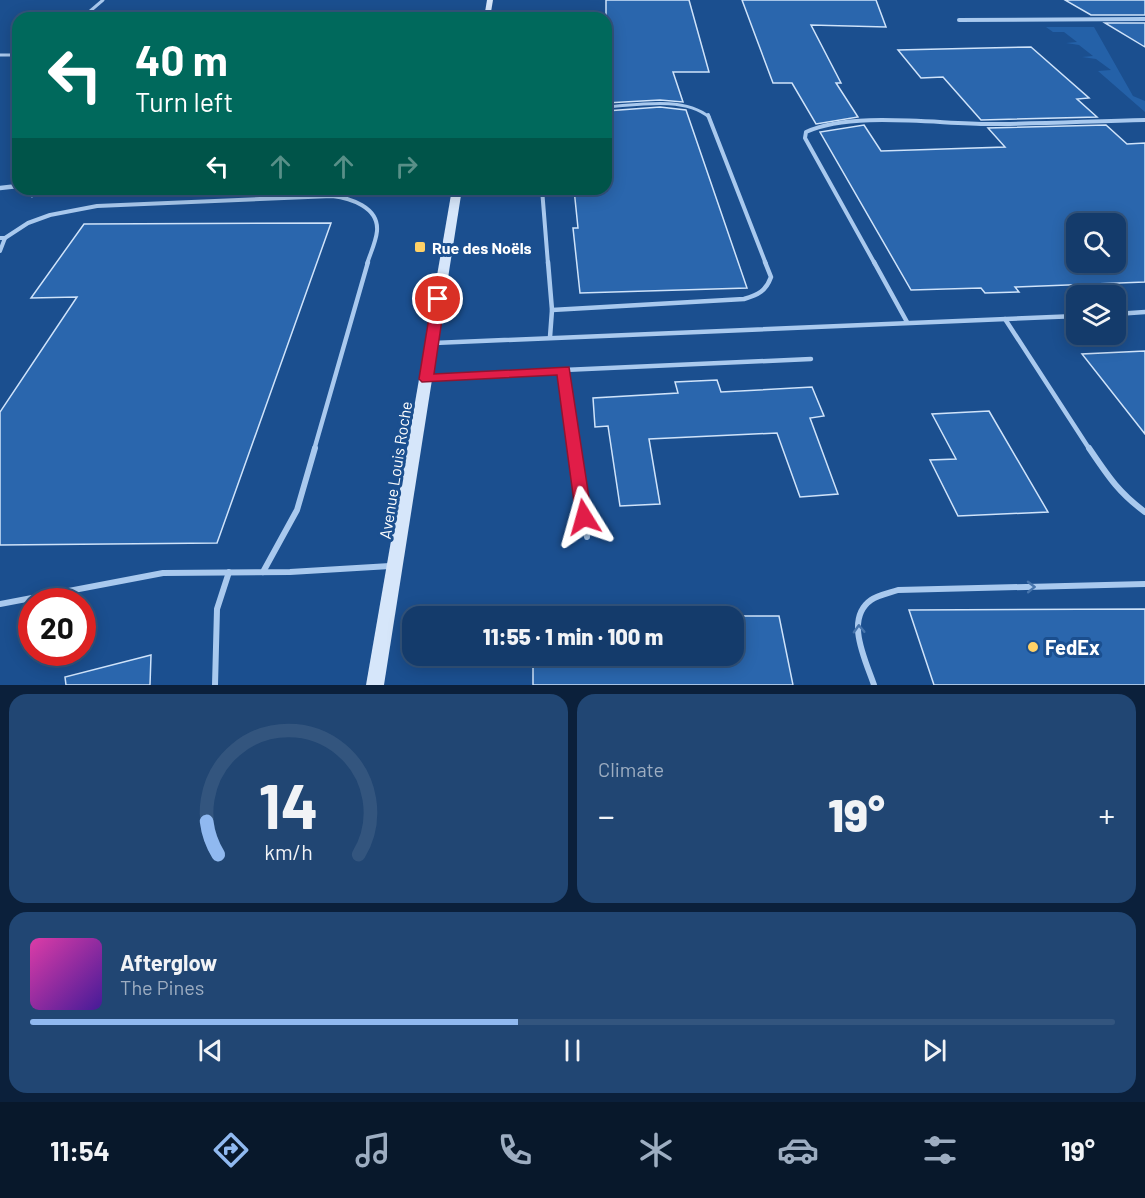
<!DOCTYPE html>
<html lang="en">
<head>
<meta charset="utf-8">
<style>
	:root { --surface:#143b6b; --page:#214673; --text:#f1f3f6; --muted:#9dadc1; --line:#33557e; --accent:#90b9f0 }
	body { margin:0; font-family:Barlow,sans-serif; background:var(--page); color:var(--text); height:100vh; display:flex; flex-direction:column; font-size:22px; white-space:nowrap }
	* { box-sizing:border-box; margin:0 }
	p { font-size:20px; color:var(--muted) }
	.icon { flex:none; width:33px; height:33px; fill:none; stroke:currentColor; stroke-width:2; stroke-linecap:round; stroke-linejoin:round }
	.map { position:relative; height:685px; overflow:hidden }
	.sheet { display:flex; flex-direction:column; gap:9px; padding:9px; background:#0b203b; flex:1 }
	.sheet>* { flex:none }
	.top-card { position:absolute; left:12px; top:12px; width:600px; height:183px; border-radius:18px; box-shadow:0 3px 15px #0003,0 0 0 2px var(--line); background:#00695c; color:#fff; overflow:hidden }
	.controls { position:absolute; left:1066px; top:213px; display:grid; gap:12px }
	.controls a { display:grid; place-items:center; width:60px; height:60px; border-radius:12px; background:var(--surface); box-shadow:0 3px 15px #0003,0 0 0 2px var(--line); font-size:30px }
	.speed { position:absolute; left:18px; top:588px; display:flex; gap:12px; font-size:30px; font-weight:700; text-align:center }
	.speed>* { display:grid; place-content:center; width:78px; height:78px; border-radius:50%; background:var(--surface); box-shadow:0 3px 15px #0003,0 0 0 2px var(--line); line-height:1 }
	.speed .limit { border:9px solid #d22; background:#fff; color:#111 }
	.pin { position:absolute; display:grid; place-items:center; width:51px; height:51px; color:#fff; margin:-26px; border:3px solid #fff; border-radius:50%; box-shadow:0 2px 6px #0007 }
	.me { position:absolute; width:66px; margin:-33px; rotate:352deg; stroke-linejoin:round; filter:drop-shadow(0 0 4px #0008) }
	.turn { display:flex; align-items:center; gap:21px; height:126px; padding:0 24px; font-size:27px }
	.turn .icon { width:78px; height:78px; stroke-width:2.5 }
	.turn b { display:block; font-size:42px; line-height:51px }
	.lanes { display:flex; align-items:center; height:57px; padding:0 24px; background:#0003; justify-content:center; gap:30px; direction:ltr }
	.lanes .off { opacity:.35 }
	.big { font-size:45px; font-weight:800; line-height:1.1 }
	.sheet .card { flex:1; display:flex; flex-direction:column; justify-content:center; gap:9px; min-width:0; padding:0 21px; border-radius:18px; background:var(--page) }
	.sheet .dial { align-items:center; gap:0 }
	.dial svg { height:156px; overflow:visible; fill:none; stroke:var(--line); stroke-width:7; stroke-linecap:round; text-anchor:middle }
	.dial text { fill:var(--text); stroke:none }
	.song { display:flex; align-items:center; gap:18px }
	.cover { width:72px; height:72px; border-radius:9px; background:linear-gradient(135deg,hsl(320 70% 55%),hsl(260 70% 35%)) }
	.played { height:6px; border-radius:3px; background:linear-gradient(90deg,var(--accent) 45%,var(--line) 45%) }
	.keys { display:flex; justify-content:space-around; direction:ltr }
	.heat { display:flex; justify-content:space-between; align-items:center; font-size:33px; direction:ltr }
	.sheet .tiles { flex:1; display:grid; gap:9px; grid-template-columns:1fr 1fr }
	.card:last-child { grid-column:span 2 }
	.trip { position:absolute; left:402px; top:606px; width:342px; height:60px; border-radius:18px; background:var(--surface); box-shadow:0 3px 15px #0003,0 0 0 2px var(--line); font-weight:800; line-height:60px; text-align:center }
	.dock { display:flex; height:96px; justify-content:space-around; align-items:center; background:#08182b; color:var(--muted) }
	.dock .icon { width:42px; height:42px }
	.dock .on { color:var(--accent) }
	.dock b { font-size:27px; color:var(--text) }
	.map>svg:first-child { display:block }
	.green { fill:#2461a8 }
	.building { fill:#2a66ad; stroke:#cfe3fa; stroke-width:1.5; fill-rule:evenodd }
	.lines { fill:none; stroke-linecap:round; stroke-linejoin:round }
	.path { stroke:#a9c9ee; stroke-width:3; stroke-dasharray:2 4; stroke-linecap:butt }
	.service-far3 { stroke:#a9c9ee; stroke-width:3 }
	.service-far2 { stroke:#a9c9ee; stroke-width:4 }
	.service-far1 { stroke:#a9c9ee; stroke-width:4.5 }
	.service { stroke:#a9c9ee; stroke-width:6 }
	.minor-far1 { stroke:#a9c9ee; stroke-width:4 }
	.minor { stroke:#a9c9ee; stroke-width:4.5 }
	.secondary { fill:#d6e6fa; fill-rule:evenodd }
	.oneway { stroke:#4674ac }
	.route { fill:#e11d48; stroke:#92132f; stroke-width:1.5 }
	.poi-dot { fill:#ffd166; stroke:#1b4f8f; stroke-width:2 }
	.labels { text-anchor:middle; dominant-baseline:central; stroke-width:6; stroke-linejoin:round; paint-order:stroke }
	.poi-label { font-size:16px; font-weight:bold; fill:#fff; stroke:#1b4f8f; text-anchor:start }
	.street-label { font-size:16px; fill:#fff; stroke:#1b4f8f }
	.near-poi-label { font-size:20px; font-weight:bold; fill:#fff; stroke:#1b4f8f; text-anchor:start }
</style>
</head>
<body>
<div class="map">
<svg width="1145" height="685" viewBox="0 0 1145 685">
	<rect width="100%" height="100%" fill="#1b4f8f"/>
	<!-- green -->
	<polygon class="green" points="1046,27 1094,27 1133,96 1145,101 1145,112 1098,71 1111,70 1096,59 1082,57 1093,56 1079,45 1066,43 1077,42 1064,32 1053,32"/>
	<!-- building -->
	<g class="building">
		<polygon points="606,0 689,0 709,72 673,72 683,102 660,100 606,103"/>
		<polygon points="742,0 876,0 886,27 811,25 841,83 836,83 858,117 816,124 792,83 773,83"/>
		<polygon points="1065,0 1145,0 1145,15 1091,15"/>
		<polygon points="1105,23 1145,23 1145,47"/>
		<polygon points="1031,47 1089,98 1077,99 1097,117 981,120 943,77 921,78 898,50"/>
		<polygon points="660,107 686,110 747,288 580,293 573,228 578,228 574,189 606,189 606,111"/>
		<path d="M864 125 881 151 1005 147 988 128 1106 125 1127 144 1145 143V282L1015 287 1019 292 985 293 981 288 911 290 820 132ZM1077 224H1116V262H1077Z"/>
		<polygon points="331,223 217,543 0,545 0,412 77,297 31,298 84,224"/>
		<polygon points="1145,351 1145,434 1082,354"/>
		<polygon points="717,380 721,392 812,387 824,416 810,418 838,494 800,497 777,433 649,439 660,504 620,506 608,426 595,427 593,398 678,393 675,382"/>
		<polygon points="989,411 1048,512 958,516 930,460 956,459 932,414"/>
		<polygon points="1145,609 1145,685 934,685 909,610"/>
		<polygon points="654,616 779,616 793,685 533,685 533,656 734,656 734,616"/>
		<polygon points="151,655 150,685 66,685 65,677"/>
	</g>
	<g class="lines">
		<!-- path -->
		<polyline class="path" points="31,196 68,193"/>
		<!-- service-far3 -->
		<g class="service-far3">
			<polyline points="82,18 103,0"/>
			<polyline points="0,55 18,55"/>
			<path d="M606 107C637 105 684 96 709 117"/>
		</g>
		<!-- service-far2 -->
		<g class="service-far2">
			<polyline points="708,115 766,264"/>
			<polyline points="542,189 548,264"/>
			<path d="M0 238H5L28 223 50 215 97 206 332 196C350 198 379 207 377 231 376 242 370 254 367 264"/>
			<polyline points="0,251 5,238"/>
			<path d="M875 264 805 138 806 132C852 111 937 124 989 124 1041 124 1093 121 1145 120"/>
		</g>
		<!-- service-far1 -->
		<g class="service-far1">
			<polyline points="548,262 552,310 550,337"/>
			<polyline points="874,262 907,322"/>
			<path d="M552 310 744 299C758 295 766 291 771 277L765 262"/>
			<polyline points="1116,314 1145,312"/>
			<polyline points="1005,319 1090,450"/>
			<polyline points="434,343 1077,316"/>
			<polyline points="564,370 811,359"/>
			<polyline points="427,379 564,370 575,450"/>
			<polyline points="314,450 368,262"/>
		</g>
		<!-- service -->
		<g class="service">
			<polyline points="575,448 587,537"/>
			<path d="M1089 448C1108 476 1118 492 1145 512"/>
			<polyline points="263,572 297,510 315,448"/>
			<polyline points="0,604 163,573 290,572 390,566"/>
			<polyline points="215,685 217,609 229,572"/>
			<path d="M874 685C866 661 844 619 871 600 878 595 889 593 898 590L1145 584"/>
		</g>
		<!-- minor-far1 -->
		<polyline class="minor-far1" points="959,20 1145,19"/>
		<!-- minor -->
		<polyline class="minor" points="0,188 18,186"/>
		<!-- secondary -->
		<g class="secondary">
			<polygon points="487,0 493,0 490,18 484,18"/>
			<polygon points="452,189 462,189 384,685 366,685"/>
		</g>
	</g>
	<!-- one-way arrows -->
	<defs><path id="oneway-chevron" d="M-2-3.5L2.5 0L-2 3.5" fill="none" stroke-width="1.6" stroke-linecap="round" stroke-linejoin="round" transform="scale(1.5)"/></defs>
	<g class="oneway">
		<use href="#oneway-chevron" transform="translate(1031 587) rotate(-1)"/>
		<use href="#oneway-chevron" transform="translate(859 629) rotate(-92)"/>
	</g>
	<!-- route -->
	<polygon class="route" points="438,295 445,299 434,374 569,367 592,517 590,521 584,523 578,521 576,517 557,375 422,382 419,379 432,299"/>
	<!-- markers -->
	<g class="poi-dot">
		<rect x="414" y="241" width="12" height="12" rx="3"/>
		<circle cx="1033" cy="647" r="6"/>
	</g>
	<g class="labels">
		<!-- poi labels -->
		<g class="poi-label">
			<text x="432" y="247">Rue des Noëls</text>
		</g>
		<!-- street labels -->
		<g class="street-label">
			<text transform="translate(395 470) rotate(-81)">Avenue Louis Roche</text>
		</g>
		<!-- near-poi labels -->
		<g class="near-poi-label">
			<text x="1045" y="647">FedEx</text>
		</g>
	</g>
</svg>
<div class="controls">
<a><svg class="icon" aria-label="search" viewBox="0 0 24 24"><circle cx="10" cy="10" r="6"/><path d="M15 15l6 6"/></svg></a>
<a><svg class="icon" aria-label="layers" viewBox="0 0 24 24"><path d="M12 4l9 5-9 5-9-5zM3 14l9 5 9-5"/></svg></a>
</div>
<div class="speed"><div class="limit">20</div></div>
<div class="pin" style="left:438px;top:299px;background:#d93025"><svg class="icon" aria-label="arrive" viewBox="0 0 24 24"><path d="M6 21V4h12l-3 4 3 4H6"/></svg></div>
<svg class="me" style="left:584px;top:517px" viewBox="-20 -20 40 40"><path d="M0-17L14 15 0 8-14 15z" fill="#e11d48" stroke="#fff" stroke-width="4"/></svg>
<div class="trip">11:55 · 1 min · 100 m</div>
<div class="top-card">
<div class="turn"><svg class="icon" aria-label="left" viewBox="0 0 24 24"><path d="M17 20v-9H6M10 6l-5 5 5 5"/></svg><div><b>40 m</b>Turn left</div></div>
<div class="lanes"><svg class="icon" aria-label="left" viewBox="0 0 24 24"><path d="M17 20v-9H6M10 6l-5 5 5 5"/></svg><svg class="icon off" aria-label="ahead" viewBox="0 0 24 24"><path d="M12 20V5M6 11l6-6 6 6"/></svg><svg class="icon off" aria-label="ahead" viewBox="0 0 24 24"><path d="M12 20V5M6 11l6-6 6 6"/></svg><svg class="icon off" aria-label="right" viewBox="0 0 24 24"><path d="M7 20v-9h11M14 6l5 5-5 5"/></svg></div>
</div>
</div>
<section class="sheet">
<div class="tiles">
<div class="card dial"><svg viewBox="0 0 100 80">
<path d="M14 69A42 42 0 1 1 86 69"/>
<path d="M14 69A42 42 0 0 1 8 52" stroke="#90b9f0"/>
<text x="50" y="56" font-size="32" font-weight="700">14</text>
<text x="50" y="72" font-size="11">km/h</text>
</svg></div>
<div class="card"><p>Climate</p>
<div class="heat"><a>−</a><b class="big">19°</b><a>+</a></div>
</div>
<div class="card">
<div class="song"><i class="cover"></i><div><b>Afterglow</b><p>The Pines</p></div></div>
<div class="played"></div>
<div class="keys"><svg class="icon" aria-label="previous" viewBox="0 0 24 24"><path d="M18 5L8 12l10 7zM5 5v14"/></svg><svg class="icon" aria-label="pause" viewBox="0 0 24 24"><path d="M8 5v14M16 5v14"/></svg><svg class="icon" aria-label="next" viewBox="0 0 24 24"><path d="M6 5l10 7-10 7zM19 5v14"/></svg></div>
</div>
</div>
</section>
<nav class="dock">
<b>11:54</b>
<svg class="icon on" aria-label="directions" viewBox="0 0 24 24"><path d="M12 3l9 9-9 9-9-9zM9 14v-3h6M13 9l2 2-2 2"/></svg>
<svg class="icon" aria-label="music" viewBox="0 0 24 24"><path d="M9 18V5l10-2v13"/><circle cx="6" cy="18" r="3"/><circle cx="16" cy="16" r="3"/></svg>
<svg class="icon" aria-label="phone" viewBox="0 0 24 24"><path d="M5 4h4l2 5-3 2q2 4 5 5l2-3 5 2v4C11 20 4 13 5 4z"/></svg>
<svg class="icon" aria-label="climate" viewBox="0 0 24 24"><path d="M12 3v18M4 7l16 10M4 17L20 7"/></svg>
<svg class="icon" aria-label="car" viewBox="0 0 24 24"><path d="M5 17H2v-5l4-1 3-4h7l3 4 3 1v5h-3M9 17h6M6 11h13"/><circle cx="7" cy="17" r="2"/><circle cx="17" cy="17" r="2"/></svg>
<svg class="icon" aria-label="filters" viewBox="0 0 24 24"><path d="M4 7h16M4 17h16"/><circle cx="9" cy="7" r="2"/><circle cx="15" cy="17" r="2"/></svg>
<b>19°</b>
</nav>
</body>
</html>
